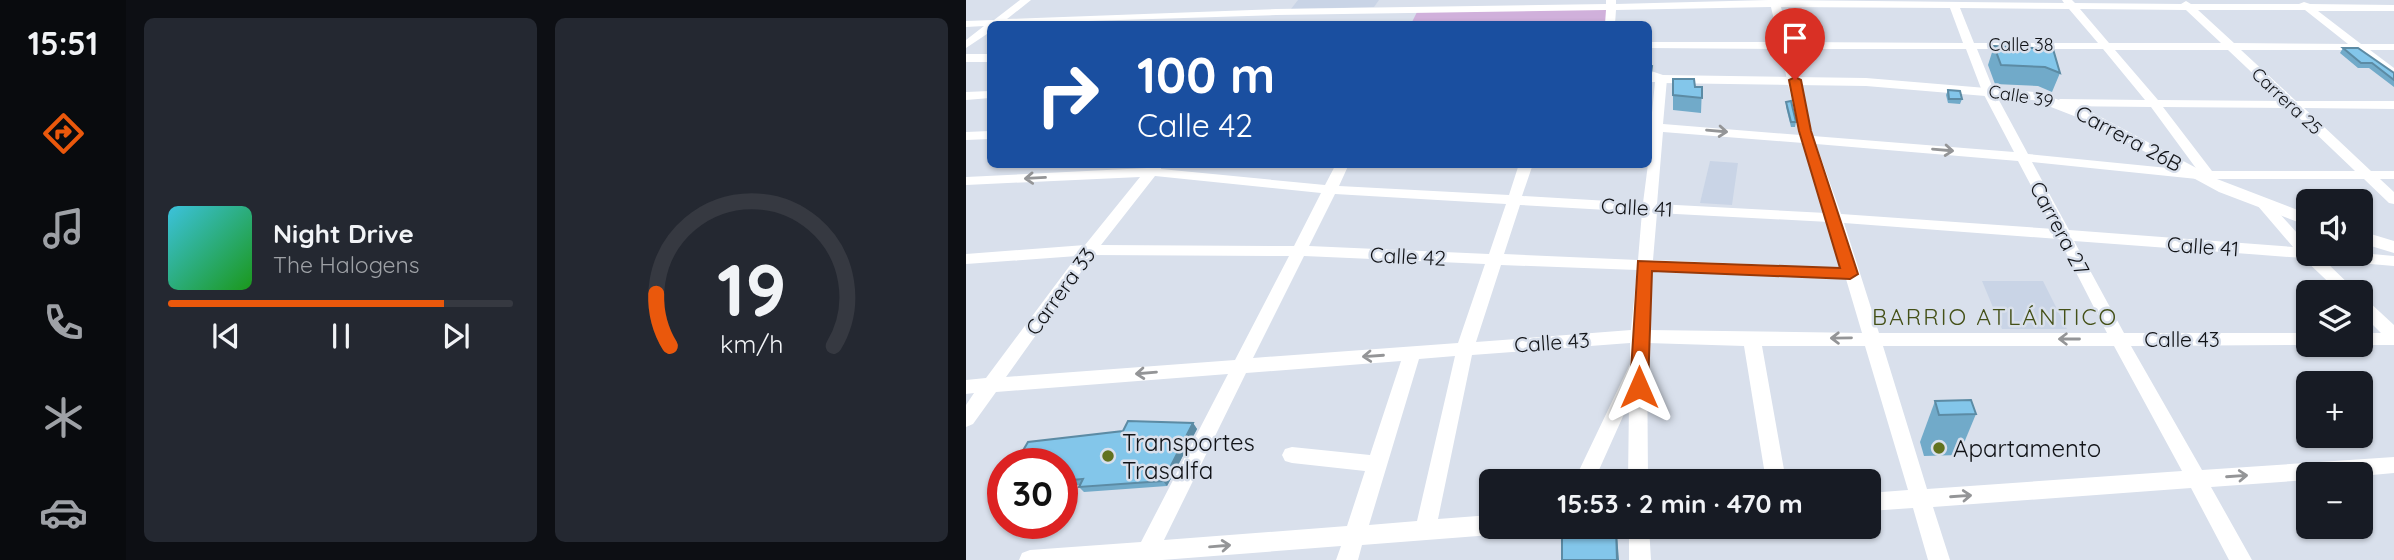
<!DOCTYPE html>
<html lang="es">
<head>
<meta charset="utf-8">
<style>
	:root { --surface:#171b24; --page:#242831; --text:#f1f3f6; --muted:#9ea1a6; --line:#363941; --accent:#ea580c }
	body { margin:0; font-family:Quicksand,sans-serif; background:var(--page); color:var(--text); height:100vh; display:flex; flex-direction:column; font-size:26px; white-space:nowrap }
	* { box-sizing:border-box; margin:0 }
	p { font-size:23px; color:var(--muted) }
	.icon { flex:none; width:38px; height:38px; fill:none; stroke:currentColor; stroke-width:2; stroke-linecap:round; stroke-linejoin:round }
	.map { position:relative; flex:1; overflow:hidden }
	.panel { display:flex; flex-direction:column; gap:18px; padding:18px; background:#0d0f14; width:840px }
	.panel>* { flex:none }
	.banner { position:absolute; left:21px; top:21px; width:665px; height:147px; border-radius:10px; box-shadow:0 2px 5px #0004; background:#1a4fa0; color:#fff; overflow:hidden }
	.controls { position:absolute; left:1330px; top:189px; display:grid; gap:14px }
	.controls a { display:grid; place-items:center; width:77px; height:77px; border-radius:10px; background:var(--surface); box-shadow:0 2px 5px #0004; font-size:35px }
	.speed { position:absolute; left:21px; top:448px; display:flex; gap:14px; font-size:35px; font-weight:700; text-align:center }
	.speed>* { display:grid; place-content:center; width:91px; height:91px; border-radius:50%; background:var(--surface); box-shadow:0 2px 5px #0004; line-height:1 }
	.speed .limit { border:10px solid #d22; background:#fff; color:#111 }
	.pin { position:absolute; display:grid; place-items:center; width:60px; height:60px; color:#fff; margin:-72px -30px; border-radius:50% 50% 50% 0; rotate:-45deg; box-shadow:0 0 7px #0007 }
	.pin .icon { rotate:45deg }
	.me { position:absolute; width:77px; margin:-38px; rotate:0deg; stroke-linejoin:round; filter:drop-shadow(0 0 5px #0008) }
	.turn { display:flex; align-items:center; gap:24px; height:147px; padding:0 35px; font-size:32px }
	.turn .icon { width:91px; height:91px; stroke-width:2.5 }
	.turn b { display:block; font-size:49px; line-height:60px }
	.panel .tile { flex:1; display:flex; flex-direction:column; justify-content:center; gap:10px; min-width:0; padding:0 24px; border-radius:10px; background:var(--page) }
	.panel .dial { align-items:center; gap:0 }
	.dial svg { height:182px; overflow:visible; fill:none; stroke:var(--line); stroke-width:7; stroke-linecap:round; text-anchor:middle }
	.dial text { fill:var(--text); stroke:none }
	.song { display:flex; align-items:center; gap:21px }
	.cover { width:84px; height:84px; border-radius:10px; background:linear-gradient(135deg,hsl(190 70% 55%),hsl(120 70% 35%)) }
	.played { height:7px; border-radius:4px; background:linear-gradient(90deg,var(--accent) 80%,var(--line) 80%) }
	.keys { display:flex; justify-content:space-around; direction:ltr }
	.panel .tiles { flex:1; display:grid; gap:18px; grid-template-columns:repeat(2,1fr) }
	.trip { position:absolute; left:513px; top:469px; width:402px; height:70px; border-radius:10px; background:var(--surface); box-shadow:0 2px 5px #0004; font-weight:800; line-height:70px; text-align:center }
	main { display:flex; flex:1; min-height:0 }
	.menu { display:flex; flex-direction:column; width:126px; justify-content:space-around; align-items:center; background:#090b0e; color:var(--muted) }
	.menu .icon { width:49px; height:49px }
	.menu .on { color:var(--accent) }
	.menu b { font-size:32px; color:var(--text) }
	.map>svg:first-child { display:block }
	.built { fill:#c9d4e6 }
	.green { fill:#d0b0db }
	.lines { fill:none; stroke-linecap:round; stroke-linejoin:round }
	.minor { fill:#fff; fill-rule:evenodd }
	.major { fill:#fff; fill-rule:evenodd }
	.wall { fill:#71aac9 }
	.shaded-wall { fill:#5c8ba4 }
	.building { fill:#83c6ea; stroke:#5c8ba4; stroke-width:2 }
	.oneway { stroke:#949597 }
	.route { fill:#ea580c; stroke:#983908; stroke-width:2 }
	.poi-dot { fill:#62721f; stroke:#d9e0ec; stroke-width:2.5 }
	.labels { text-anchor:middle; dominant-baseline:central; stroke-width:5; stroke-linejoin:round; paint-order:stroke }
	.far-street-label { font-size:18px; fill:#111317; stroke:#d9e0ec }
	.street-label { font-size:21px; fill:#111317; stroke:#d9e0ec }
	.neighbourhood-label { font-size:23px; letter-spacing:2px; fill:#445017; stroke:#d9e0ec }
	.near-poi-label { font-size:24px; fill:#111317; stroke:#d9e0ec; text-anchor:start }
</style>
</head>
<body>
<main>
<nav class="menu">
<b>15:51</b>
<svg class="icon on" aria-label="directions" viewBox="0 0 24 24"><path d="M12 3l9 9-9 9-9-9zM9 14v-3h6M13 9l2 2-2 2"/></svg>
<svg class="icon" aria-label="music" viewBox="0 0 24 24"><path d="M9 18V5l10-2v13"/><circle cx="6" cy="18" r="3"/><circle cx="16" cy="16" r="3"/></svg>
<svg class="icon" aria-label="phone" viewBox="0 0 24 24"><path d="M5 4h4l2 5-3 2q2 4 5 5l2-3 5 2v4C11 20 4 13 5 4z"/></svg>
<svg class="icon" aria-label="climate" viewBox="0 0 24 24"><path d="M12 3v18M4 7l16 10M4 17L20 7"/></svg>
<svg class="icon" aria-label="car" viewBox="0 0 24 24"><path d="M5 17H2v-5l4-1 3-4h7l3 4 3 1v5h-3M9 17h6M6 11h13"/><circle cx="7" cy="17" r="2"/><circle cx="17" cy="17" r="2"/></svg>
</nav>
<section class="panel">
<div class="tiles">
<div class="tile">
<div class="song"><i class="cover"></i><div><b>Night Drive</b><p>The Halogens</p></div></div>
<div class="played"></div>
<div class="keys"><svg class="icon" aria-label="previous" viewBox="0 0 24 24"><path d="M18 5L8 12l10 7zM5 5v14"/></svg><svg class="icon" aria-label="pause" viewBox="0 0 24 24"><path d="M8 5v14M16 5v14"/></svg><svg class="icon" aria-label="next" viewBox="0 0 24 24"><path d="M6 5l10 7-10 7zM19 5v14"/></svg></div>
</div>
<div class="tile dial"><svg viewBox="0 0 100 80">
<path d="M14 69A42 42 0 1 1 86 69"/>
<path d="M14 69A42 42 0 0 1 8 46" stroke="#ea580c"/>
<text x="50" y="56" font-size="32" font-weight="700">19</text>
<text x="50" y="72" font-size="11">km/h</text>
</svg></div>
</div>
</section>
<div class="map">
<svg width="1428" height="560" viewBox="0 0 1428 560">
	<rect width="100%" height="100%" fill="#d9e0ec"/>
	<!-- built -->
	<g class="built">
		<polygon points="332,0 413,0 408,7 325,9"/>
		<polygon points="744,161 772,163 766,205 734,203"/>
		<polygon points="1016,281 1077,281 1101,329 1036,329"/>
	</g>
	<!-- green -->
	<polygon class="green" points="645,7 644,24 445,24 452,10"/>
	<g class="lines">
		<!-- minor -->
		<g class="minor">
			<path d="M54 0H65L41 19 310 9 640 4V0H650V4L803 0 1098 3 1096 0H1106L1109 3 1215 4 1220 1 1225 4H1333L1338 2 1344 4 1428 5V11H1352L1395 44H1428V50H1404L1428 68V77L1390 50H1275L1330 101H1428V109L1338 108 1405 171H1428V179H1414L1428 192V204L1423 203 1398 179H1231L1066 162 1103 230 1327 247 1291 205 1298 201 1303 202 1342 245V254L1395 253 1428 256V266L1358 260 1391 292H1373L1337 258 1108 241 1158 333H1342V345L1165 346 1236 470 1428 457V473L1395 476 1342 474V480L1245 487 1286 560H1263L1225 488 967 507 984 560H962L947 508 903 511V493L942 490 899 346H796L820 481H800L778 346 681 343 682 481H662L663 403 628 481H608L664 364V343L506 355 472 519 525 515V527H535L532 532 525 535 396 545 392 560H370L375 546 196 560H53L56 553 64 550 175 542 262 374 30 392 7 424 0 427V405L8 393 0 394V380L20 378 111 256 0 264V254L119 245 174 177 0 185V177L181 168 184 164H196L195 169 359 185 370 164H383L373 186 543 195 553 164H567L556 196 677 203 682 164V123H685L689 82H682V75L695 76 701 79 697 124 834 135 814 49 682 48V42H813L805 7 650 10 649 24H639L640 10 310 15 24 24V32L0 48V40L18 26 0 27V21L28 20ZM815 7 984 8 997 43 823 42ZM994 8 1103 9 1132 43H1008ZM1114 9 1220 10 1255 43H1143ZM1232 10H1339L1382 44 1268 43ZM825 49H1000L1016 91 1048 152 847 136ZM1011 49H1137L1179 100 1094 99 1088 103 1090 106 1185 107 1232 171 1062 154 1028 91ZM1149 50H1262L1316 101 1192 100ZM1197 107 1323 108 1389 171H1246ZM697 132 837 143 860 213 691 204ZM850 144 1052 161 1088 229 875 214ZM189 176 355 193 328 246 135 245ZM369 194 540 204 523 254 343 246ZM554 205 676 212 672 260 538 254ZM691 213 863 222 877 268 687 260ZM878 223 1093 239 1141 333H913ZM127 255 323 256 269 360 40 377ZM338 256 519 264 492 343 287 358ZM535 265 671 270 665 330 510 342ZM686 271 880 279 896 333 682 330ZM917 346H1148L1216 471 961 489ZM489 356 451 521 403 525 453 359ZM435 361 404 455 326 447 319 449 316 455 319 461 326 463 399 471 381 526 198 540 280 373Z"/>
			<polygon points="0,92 24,91 24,98 0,100"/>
			<polygon points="24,131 24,139 0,140 0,132"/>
			<polygon points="1395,298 1401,300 1428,325 1428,345 1393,345 1395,333 1415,333 1395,313"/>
			<polygon points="663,527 683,527 685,560 663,560"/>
		</g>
		<!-- major -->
		<g class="major">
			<rect x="0" y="54" width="24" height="8"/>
			<polygon points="682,70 697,75 900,78 1068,92 1116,107 1251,179 1342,214 1342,226 1253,192 1126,123 1067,100 900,86 695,83 682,79"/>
			<polygon points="1395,231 1428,241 1428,253 1395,243"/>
		</g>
	</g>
	<!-- wall -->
	<g class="wall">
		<polygon points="1028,46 1094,73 1086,92 1072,86 1029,84 1022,65"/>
		<polygon points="1377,48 1428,73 1428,87 1403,68 1392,68 1374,53"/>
		<polygon points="707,79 729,87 736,87 735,113 707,110"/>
		<polygon points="982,90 996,99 994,104 982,103 980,95"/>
		<polygon points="820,102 830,122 829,127 825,127 820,107"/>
		<polygon points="969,401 1010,414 993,455 958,456 954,442"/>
		<polygon points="227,423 231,429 201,486 118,492 113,487 114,485 96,486 96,464"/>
	</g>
	<!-- shaded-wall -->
	<g class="shaded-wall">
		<polygon points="686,66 686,85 682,114 682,94"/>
		<polygon points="227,423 231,429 201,486 197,481"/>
		<polygon points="650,527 651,536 653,560 651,560"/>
	</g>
	<!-- building -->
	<g class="building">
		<polygon points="1028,46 1087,49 1094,73 1079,67 1035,65"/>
		<polygon points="1377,48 1392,48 1428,73 1428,80 1406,63 1395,63"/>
		<polygon points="682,65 686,66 682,94"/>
		<polygon points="707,79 728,79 729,87 736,87 736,98 707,95"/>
		<polygon points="982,90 994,91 996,99 983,99"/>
		<polygon points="825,101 830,122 825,122 820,102"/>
		<polygon points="1005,400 1010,414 973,415 969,401"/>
		<polygon points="162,421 227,423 197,481 113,487 117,479 96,481 96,464 49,464 62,442 157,431"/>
		<polygon points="596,527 650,527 651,560 596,560"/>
	</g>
	<!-- one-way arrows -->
	<defs><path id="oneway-shaft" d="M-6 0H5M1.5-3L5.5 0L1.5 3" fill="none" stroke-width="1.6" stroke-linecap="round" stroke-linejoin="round" transform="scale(1.75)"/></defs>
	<g class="oneway">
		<use href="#oneway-shaft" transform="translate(751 131) rotate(5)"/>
		<use href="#oneway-shaft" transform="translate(977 150) rotate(5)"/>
		<use href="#oneway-shaft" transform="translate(69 178) rotate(177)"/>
		<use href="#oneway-shaft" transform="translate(875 338) rotate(179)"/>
		<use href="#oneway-shaft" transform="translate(1103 339) rotate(-180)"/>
		<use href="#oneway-shaft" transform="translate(407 356) rotate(176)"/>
		<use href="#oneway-shaft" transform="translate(180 373) rotate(175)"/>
		<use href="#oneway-shaft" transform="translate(1271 476) rotate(-4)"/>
		<use href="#oneway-shaft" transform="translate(995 496) rotate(-4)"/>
		<use href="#oneway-shaft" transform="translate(254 546) rotate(-5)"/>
	</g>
	<!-- route -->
	<polygon class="route" points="829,77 835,80 845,131 892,274 884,279 686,271 682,387 679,393 673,395 666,393 664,387 672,261 874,268 833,131 823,80"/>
	<!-- markers -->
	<g class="poi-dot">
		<circle cx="973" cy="448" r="7"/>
		<circle cx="142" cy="456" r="7"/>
	</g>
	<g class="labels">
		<!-- far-street labels -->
		<g class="far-street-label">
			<text x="1055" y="44">Calle 38</text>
			<text transform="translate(1055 96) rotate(9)">Calle 39</text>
			<text transform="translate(1321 101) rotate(43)">Carrera 25</text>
		</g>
		<!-- street labels -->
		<g class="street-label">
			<text transform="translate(1163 138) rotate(28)">Carrera 26B</text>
			<text transform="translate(671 207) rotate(3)">Calle 41</text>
			<text transform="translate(1094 228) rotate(62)">Carrera 27</text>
			<text transform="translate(1237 246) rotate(4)">Calle 41</text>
			<text transform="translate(442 256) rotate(3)">Calle 42</text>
			<text transform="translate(94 291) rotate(-54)">Carrera 33</text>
			<text x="1216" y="339">Calle 43</text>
			<text transform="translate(586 342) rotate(-4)">Calle 43</text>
		</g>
		<!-- neighbourhood labels -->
		<g class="neighbourhood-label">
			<text x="1029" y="316">BARRIO ATLÁNTICO</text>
		</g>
		<!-- near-poi labels -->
		<g class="near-poi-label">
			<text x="156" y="442">Transportes<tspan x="156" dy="28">Trasalfa</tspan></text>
			<text x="987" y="448">Apartamento</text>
		</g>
	</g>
</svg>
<div class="controls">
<a><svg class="icon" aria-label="sound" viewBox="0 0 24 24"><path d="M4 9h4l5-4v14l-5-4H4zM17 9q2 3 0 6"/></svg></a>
<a><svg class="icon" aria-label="layers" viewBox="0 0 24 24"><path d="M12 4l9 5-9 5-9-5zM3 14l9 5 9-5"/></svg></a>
<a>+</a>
<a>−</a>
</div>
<div class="speed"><div class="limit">30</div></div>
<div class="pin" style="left:829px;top:80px;background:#d93025"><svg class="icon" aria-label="arrive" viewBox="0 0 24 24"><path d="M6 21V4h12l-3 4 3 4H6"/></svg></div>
<svg class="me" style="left:673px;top:387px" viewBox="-20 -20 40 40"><path d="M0-17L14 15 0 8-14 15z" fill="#ea580c" stroke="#fff" stroke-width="4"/></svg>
<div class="trip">15:53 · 2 min · 470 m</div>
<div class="banner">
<div class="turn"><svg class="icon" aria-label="right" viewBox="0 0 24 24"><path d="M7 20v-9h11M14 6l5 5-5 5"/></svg><div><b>100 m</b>Calle 42</div></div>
</div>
</div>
</main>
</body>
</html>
